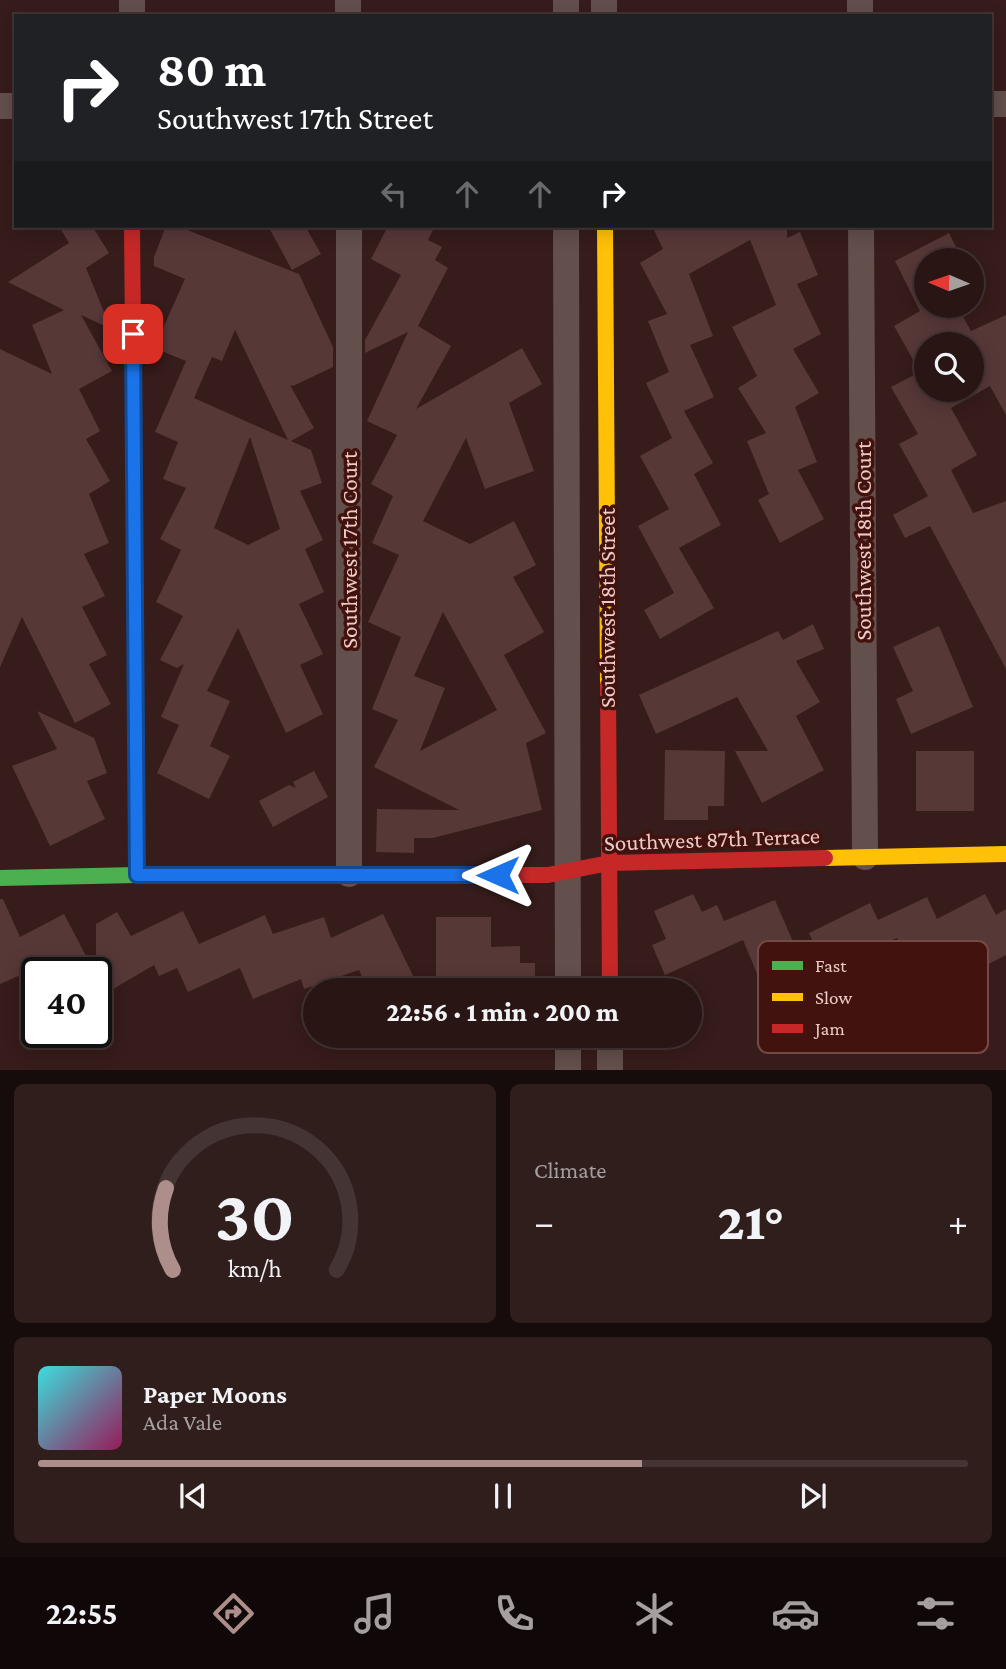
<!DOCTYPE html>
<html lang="en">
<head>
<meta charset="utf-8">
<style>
	:root { --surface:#281514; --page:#301e1d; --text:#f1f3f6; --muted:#a59fa0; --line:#443434; --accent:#ad8e8a }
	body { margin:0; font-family:"Crimson Pro",serif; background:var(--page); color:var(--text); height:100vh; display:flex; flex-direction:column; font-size:26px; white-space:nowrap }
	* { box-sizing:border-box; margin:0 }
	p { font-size:23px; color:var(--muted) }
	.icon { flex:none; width:38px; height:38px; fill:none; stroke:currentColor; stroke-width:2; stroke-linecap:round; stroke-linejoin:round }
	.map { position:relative; height:1070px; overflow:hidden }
	.drawer { display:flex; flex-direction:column; gap:14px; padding:14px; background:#160c0b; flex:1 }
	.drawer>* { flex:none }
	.banner { position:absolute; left:14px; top:14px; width:978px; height:214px; border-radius:0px; box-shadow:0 4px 18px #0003,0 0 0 2px var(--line); background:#202124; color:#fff; overflow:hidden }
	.needle { width:46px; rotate:272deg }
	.buttons { position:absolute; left:914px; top:248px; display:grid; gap:14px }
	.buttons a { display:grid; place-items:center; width:70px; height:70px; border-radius:50%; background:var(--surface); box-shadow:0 4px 18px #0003,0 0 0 2px var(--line); font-size:35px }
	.speed { position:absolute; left:21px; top:957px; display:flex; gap:14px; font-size:35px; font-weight:700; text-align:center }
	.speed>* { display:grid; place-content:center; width:91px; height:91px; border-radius:50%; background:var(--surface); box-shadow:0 4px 18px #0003,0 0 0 2px var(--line); line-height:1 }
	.speed .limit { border:4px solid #111; border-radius:10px; background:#fff; color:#111 }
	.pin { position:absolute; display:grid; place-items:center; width:60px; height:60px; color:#fff; margin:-30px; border-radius:14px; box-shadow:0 4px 10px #0006 }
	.me { position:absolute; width:77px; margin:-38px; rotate:270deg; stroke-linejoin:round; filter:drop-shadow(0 0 5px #0008) }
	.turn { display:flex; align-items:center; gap:24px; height:147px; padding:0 28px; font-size:32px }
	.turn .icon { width:91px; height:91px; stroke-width:2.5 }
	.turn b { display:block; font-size:49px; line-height:60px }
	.lanes { display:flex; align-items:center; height:66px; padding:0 28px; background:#0003; justify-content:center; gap:35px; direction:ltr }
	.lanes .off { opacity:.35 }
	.big { font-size:52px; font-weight:800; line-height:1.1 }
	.drawer .card { flex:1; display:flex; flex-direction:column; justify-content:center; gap:10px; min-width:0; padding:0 24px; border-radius:10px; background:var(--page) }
	.drawer .dial { align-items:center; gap:0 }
	.dial svg { height:182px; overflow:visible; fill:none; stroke:var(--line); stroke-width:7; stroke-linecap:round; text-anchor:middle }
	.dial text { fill:var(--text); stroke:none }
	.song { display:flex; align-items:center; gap:21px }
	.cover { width:84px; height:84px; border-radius:10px; background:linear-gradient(135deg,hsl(180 70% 55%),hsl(330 70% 35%)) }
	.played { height:7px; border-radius:4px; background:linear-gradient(90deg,var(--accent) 65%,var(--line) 65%) }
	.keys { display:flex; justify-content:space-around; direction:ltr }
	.heat { display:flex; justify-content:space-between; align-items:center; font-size:38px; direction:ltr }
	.drawer .tiles { flex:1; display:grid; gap:14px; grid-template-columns:1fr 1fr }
	.card:last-child { grid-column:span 2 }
	.trip { position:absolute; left:303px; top:978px; width:399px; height:70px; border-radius:35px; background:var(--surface); box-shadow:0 4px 18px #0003,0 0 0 2px var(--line); font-weight:800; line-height:70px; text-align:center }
	.dock { display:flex; height:112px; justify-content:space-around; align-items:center; background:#100808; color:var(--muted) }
	.dock .icon { width:49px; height:49px }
	.dock .current { color:var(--accent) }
	.dock b { font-size:32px; color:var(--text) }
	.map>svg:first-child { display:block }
	.building { fill:#563837; fill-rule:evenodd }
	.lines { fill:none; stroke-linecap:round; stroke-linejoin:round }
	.street { stroke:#634f4c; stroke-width:26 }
	.fast { stroke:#4caf50; stroke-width:16 }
	.slow { stroke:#ffc107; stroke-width:16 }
	.jam { stroke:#c62828; stroke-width:16 }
	.route-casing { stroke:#114b97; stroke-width:18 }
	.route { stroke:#1a73e8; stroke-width:12 }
	.labels { text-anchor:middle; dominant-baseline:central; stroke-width:7; stroke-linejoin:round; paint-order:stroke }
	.street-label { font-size:23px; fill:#edccc7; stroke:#42120e }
	.key { fill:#42120e; stroke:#754a46; stroke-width:2 }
	.key-label { font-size:19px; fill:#edccc7 }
</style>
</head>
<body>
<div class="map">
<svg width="1006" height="1071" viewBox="0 0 1006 1071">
	<rect width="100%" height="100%" fill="#361c1a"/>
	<!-- building -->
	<g class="building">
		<polygon points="59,226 92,226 109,253 86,268 111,329 81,315 112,371 79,389 100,431 86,439 110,481 89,494 109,543 84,554 105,596 82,607 107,655 89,664 111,704 75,723 22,617 0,667 0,349 52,374 32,325 64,310 8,282 69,243"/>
		<path d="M166 226H177L299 274 333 347V367L293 386 290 385 314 428 291 441 311 450 322 483 300 491 323 540 305 549 324 592 299 604 323 654 300 665 323 714 286 733 238 628 207 691 230 701 210 746 230 756 209 799 157 773 179 725 161 717 184 664 177 668 160 660 183 616 156 602 181 550 160 539 186 488 163 479 178 442 155 432 186 361 154 348 185 279 154 266V257ZM235 330 288 440 194 398 212 357 222 361ZM250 437 280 529 248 545 214 528Z"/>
		<polygon points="268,226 305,226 321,254 292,270"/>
		<path d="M388 226H435L428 240 442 247 435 260 448 268 418 326 451 346 416 409 522 348 542 384 509 403 534 471 485 489 466 438 423 521 470 544 514 521 536 565 513 577 544 632 504 655 546 733 526 743 542 810 433 838H414V853L376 852 377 809 459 810 374 767 398 720 372 709 401 637 368 622 399 555 372 543 393 496 371 484 397 435 367 421 408 332 365 353V340L401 275 371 259ZM443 612 497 710 420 751 445 688 414 676Z"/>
		<polygon points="652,226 787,226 787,238 800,232 818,275 797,284 821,334 793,349 819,393 795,407 817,462 798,470 824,519 780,543 758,500 769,494 747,441 766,433 738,388 757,376 732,327 776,305 750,240 689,274 713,336 690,345 714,397 684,411 713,463 694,474 721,525 679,548 714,608 660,639 644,610 674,593 638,526 669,509 640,456 672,438 646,383 669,372 648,321 667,314 640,263 663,249"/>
		<path d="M949 233 963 261H926V308L957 306 971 331 1006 315V415L990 386 951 408 977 455 951 470 973 513 1006 501V669L930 526 905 538 893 515 928 496 899 444 918 434 891 387 920 372 894 326 920 311 895 261ZM926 345H971V390H926Z"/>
		<polygon points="813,624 824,649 796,661 820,702 796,716 824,770 762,803 735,751 768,751 737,697 656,734 639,695 778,631 783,640"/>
		<polygon points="939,626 973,707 911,734 896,699 913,691 893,647"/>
		<polygon points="37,711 94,738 107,773 87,781 105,819 50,846 12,766 57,749"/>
		<polygon points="665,750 725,751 724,806 708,806 708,820 664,820"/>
		<rect x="916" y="751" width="58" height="60"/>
		<polygon points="314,771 328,797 273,827 259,801 289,785 296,788 293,782"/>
		<polygon points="693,894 702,912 717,905 724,921 775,900 800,958 758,976 743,940 665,975 652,945 666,939 654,911"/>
		<polygon points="985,894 996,915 1006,909 1006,955 979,969 973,957 919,983 897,938 827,972 809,933 870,903 878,920 927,897 937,919"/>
		<polygon points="0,899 3,899 20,937 64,914 95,973 47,973 43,965 0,984"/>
		<polygon points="183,911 199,944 265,915 273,934 324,917 331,938 383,914 416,982 399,990 368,990 359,970 304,989 301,979 253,999 240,968 188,992 177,968 159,976 154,965 113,989 96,961 96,924 117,912 131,936"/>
		<polygon points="436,917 491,917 491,947 520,946 520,963 535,963 535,990 479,990 479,981 436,981"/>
	</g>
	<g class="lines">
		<!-- street -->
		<g class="street">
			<polyline points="348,0 348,16"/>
			<polyline points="566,0 566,16"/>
			<polyline points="604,0 604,16"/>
			<polyline points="860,0 860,16"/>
			<polyline points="132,16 132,0"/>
			<polyline points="990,104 1006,104"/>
			<polyline points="0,106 16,106"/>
			<polyline points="349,226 349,874"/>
			<polyline points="566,226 568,990"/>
			<polyline points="861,226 865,857"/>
			<polyline points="610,1036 610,1071"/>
			<polyline points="568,1071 568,1036"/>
		</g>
		<!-- fast -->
		<polyline class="fast" points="0,878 137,875 406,875"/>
		<!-- slow -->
		<g class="slow">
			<polyline points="605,226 608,685"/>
			<polyline points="135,551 137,875"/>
			<polyline points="825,858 1006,854"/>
		</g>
		<!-- jam -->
		<g class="jam">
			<polyline points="132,226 135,551"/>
			<polyline points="608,685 610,990"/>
			<polyline points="406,875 548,875 609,863 825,858"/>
		</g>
	</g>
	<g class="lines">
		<!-- route casing -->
		<g class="route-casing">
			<polyline id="route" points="133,334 137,875 498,875"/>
		</g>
		<!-- route -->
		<use href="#route" class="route"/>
	</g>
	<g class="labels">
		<!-- street labels -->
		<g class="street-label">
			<text transform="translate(863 541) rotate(-90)">Southwest 18th Court</text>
			<text transform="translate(349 550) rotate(-90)">Southwest 17th Court</text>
			<text transform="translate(607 608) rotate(-90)">Southwest 18th Street</text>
			<text transform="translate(712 839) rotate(-2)">Southwest 87th Terrace</text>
		</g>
	</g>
	<!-- legend -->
	<rect x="758" y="941" width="230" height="112" rx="10" class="key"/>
	<rect x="772" y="961" width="31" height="9" fill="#4caf50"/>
	<rect x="772" y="993" width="31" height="8" fill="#ffc107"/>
	<rect x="772" y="1024" width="31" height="9" fill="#c62828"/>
	<g class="key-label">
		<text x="815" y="972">Fast</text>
		<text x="815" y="1004">Slow</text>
		<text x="815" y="1035">Jam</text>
	</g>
</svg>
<div class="buttons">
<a><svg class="needle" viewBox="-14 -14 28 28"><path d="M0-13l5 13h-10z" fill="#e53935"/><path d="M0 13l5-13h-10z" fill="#a59fa0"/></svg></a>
<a><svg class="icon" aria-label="search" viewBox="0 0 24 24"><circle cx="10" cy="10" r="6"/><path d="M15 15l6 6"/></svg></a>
</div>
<div class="speed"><div class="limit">40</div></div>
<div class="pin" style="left:133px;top:334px;background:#d93025"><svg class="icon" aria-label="arrive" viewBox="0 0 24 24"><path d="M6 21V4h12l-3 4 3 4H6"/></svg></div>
<svg class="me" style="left:498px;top:875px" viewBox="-20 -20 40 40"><path d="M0-17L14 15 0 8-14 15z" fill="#1a73e8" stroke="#fff" stroke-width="4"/></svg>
<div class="trip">22:56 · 1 min · 200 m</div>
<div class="banner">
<div class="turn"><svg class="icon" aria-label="right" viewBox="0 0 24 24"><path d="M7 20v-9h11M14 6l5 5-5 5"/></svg><div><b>80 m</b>Southwest 17th Street</div></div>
<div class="lanes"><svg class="icon off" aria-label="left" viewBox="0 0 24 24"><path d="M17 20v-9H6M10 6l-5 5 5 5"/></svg><svg class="icon off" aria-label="ahead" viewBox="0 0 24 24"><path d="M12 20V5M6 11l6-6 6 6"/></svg><svg class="icon off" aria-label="ahead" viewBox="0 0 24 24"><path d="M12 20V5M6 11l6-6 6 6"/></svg><svg class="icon" aria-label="right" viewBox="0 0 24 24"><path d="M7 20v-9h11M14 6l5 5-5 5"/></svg></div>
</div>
</div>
<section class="drawer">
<div class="tiles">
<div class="card dial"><svg viewBox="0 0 100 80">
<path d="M14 69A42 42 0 1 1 86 69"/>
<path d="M14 69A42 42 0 0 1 11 33" stroke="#ad8e8a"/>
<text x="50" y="56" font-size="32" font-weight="700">30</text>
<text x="50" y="72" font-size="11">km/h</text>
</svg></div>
<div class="card"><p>Climate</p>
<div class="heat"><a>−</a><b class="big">21°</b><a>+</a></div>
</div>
<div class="card">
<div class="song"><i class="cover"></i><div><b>Paper Moons</b><p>Ada Vale</p></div></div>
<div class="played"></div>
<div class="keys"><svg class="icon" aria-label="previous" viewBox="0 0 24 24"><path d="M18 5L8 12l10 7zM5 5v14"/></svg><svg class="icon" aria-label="pause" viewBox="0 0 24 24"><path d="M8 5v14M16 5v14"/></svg><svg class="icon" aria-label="next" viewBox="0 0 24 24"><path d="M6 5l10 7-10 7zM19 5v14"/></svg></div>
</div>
</div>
</section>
<nav class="dock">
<b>22:55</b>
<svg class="icon current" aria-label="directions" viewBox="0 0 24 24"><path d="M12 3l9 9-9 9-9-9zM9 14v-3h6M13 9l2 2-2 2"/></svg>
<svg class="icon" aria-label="music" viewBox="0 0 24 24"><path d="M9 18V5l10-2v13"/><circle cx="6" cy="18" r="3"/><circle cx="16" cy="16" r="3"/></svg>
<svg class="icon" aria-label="phone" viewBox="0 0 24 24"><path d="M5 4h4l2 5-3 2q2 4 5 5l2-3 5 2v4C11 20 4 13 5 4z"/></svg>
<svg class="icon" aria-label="climate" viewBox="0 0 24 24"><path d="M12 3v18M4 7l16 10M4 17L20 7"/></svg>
<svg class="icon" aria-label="car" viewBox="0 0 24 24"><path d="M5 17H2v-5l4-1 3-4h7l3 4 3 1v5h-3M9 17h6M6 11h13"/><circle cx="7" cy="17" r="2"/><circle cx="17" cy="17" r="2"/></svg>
<svg class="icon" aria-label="filters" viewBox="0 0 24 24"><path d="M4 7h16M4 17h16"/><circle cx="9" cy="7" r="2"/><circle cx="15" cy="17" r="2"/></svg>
</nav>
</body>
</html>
